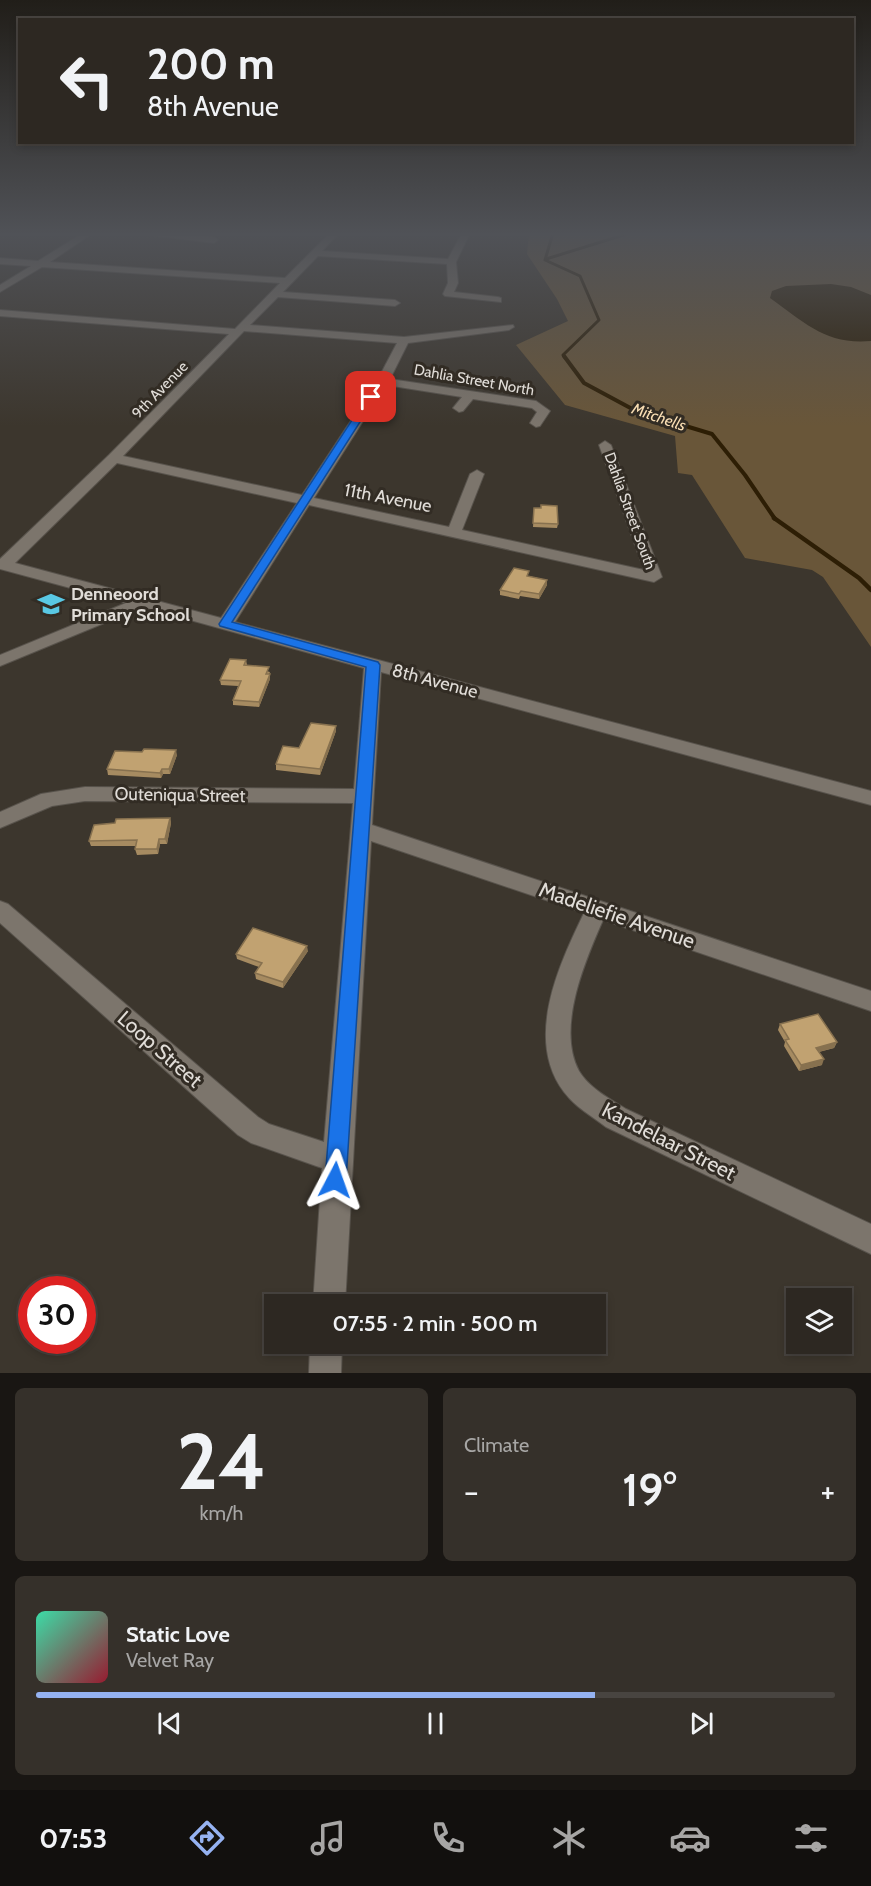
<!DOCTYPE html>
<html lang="en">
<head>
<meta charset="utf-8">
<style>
	:root { --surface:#2d2822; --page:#35302a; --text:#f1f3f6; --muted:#a7a6a5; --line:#484440; --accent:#95b2f1 }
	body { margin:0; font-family:Cabin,sans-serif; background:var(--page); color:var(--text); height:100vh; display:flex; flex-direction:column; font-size:22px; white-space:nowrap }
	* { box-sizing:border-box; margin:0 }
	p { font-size:20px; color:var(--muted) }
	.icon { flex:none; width:33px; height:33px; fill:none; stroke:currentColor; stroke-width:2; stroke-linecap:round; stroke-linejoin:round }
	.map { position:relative; height:1373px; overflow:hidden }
	.side { display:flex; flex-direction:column; gap:15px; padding:15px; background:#191613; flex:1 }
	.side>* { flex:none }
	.banner { position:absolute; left:18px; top:18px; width:836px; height:126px; border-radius:0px; box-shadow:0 3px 9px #0003,0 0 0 2px var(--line); background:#2d2822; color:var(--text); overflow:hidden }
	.tools { position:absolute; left:786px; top:1288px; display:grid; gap:12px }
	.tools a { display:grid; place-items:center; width:66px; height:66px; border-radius:0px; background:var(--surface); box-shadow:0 3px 9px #0003,0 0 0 2px var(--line); font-size:30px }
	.speed { position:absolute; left:18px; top:1276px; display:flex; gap:12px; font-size:30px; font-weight:700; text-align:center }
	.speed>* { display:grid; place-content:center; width:78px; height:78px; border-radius:50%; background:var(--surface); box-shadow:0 3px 9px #0003,0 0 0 2px var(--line); line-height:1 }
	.speed .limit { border:9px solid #d22; background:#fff; color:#111 }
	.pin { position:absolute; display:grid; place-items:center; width:51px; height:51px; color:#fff; margin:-26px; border-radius:12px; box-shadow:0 3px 9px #0006 }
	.me { position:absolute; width:66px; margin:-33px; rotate:4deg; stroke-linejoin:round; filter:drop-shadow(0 0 4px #0008) }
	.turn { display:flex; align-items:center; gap:21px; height:126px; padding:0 30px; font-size:27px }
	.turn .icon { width:78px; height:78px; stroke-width:2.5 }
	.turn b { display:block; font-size:42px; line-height:51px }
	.big { font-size:45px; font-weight:600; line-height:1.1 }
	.side .widget { flex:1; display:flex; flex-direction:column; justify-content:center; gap:9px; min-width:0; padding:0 21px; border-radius:9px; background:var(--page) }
	.side .dial { align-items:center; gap:0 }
	.dial b { font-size:78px; line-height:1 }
	.song { display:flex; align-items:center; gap:18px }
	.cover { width:72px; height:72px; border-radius:9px; background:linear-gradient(135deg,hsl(160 70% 55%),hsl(350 70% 35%)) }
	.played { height:6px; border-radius:3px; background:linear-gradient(90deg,var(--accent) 70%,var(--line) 70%) }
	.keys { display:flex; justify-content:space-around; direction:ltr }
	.heat { display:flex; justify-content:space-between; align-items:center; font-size:33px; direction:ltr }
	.side .tiles { flex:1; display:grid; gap:15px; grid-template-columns:1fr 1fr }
	.widget:last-child { grid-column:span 2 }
	.trip { position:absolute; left:264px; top:1294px; width:342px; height:60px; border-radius:0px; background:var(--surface); box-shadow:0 3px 9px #0003,0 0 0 2px var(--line); font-weight:600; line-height:60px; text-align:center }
	.tabs { display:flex; height:96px; justify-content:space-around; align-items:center; background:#12100e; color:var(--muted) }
	.tabs .icon { width:42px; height:42px }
	.tabs .active { color:var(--accent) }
	.tabs b { font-size:27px; color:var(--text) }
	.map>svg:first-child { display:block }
	.green { fill:#695639 }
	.water { fill:#2d1e05 }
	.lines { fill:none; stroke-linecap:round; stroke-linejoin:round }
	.stream-far2 { stroke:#2d1e05; stroke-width:3 }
	.stream-far1 { stroke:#2d1e05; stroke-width:4 }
	.stream { stroke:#2d1e05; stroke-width:4.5 }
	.street-casing { stroke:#58534c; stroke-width:2 }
	.street { fill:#7c756c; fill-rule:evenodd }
	.wall { fill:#a68b61 }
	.shaded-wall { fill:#87714f }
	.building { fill:#c1a271; stroke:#87714f; stroke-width:1.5 }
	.route { fill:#1a73e8; stroke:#114b97; stroke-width:1.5 }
	.labels { text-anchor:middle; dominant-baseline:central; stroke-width:6; stroke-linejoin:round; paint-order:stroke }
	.far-street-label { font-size:15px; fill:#e1ddd8; stroke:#322c24 }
	.far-water-label { font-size:16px; font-style:italic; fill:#f8ddb3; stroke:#322c24 }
	.street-label { font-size:18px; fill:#e1ddd8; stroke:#322c24 }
	.poi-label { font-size:18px; font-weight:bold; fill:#e1ddd8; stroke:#322c24; text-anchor:start }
	.near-street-label { font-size:21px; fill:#e1ddd8; stroke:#322c24 }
</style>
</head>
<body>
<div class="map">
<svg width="871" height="1373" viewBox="0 0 871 1373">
	<rect width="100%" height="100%" fill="#3c362d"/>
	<!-- green -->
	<polygon class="green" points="529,233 871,233 871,647 823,577 812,570 745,558 692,475 678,473 675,436 565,405 516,345 568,321 557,299 527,254"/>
	<!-- water -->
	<path class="water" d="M831 284 851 287 871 295V341C826 345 805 323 770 298L772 291 786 286Z"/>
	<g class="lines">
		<!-- stream-far2 -->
		<g class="stream-far2">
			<polyline points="553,233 545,260 580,276 599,320 563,355 565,358"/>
			<polyline points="546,259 630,233"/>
		</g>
		<!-- stream-far1 -->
		<polyline class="stream-far1" points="564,356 584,383 636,411 712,434 745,475 775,519"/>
		<!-- stream -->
		<polyline class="stream" points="774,518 859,578 871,590"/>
		<!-- street casing -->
		<g class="street-casing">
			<g id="street">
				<path d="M83 233H93L50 262 285 278 330 233H339L322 251 448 259 462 233H470L456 262 458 283 454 292 498 297 501 298V302L445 296 443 294 448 283 447 264 318 256 283 292 395 300 400 303 395 306 278 297 250 325 404 337 513 325 514 327 509 330 408 343 390 379 536 401 550 411 540 426 536 427 530 423 537 412 532 408 473 399 463 411 459 412 453 408 462 397 386 385 314 498 449 527 470 474 477 470 484 474 462 530 644 570 599 445 605 441 611 445 662 577 654 582 309 505 235 622 871 791V805L381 672 372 825 871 991V1011L603 920C585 961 556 1028 579 1071 589 1088 610 1099 626 1109L871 1224V1254L606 1127C592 1116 575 1107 564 1092 524 1039 559 965 584 913L371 841 345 1305H313L322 1168 251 1143 238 1135 0 923V901L8 904 258 1117 269 1124 324 1142 353 803 85 801 52 806 0 828V812L41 794 85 787 354 789 364 668 143 607 0 666V655L126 603 0 569V559L109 455 229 334 0 316V310L235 329 280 283 42 267 0 292V285L31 266 0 264V258L38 261ZM244 331 397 343 377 381 302 495 123 456ZM117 463 297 503 221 618 15 563Z"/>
				<polygon points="133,233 169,233 214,237 218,240 214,243"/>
				<polygon points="310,1344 342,1344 341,1373 309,1373"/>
			</g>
		</g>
		<!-- street -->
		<use href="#street" class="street"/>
	</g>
	<!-- wall -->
	<g class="wall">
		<polygon points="534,508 558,524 557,528 533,527"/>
		<polygon points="529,576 547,580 547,585 539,599 520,596 519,599 500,595 500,590"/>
		<polygon points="246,660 247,665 270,672 269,674 270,679 259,707 233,705 233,700 238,686 221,685 220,680"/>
		<polygon points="336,726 336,731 320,775 276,770 276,764"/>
		<polygon points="177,755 170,774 163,774 161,778 108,775 107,769"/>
		<polygon points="170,818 171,823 167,844 160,844 158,854 137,855 135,849 136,846 91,846 89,841"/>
		<polygon points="308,951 283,988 256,979 255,973 259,967 237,959 236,954"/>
		<polygon points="780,1024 837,1042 834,1048 819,1052 822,1065 799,1071 784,1046 785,1042 778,1030"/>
	</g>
	<!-- shaded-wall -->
	<g class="shaded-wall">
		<polygon points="547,580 547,585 539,599 539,594"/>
		<polygon points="270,674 270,679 259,707 259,702"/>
		<polygon points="336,726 336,731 320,775 320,769"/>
		<polygon points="176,750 177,755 170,774 169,769"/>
		<polygon points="162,769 163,774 161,778 160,773"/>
		<polygon points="170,818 171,823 167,844 165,839"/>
		<polygon points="159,839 160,844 158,854 157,849"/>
		<polygon points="307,946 308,951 283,988 283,982"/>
		<polygon points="837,1042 834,1048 814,1053 816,1048"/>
		<polygon points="824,1059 822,1065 799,1071 801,1065"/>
	</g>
	<!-- building -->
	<g class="building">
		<polygon points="541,505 557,506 558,524 533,523 534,508 541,508"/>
		<polygon points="514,568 529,571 527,576 547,580 539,594 521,591 519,594 500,590"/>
		<polygon points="230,659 246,660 244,665 269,667 266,674 270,674 259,702 233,700 241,681 220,680"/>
		<polygon points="311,723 336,726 320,769 276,764 283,746 299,748"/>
		<polygon points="144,749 176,750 169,769 162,769 160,773 107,769 115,751 142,752"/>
		<polygon points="170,818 165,839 159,839 157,849 135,849 137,840 89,841 94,825 115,823 116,819"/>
		<polygon points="253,928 307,946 283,982 255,973 262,963 236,954"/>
		<polygon points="818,1014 837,1042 816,1048 824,1059 801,1065 785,1040 789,1039 780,1024"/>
	</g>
	<!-- sky -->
	<linearGradient id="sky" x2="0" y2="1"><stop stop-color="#211e19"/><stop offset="0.55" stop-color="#505257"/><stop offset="1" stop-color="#505257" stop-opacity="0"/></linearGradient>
	<rect width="871" height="426" fill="url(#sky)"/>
	<!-- route -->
	<polygon class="route" points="371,394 376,397 232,622 378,662 380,665 346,1180 343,1188 335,1191 328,1188 325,1180 366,667 220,626 219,624 367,397"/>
	<!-- icons -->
	<defs>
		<g id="school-bare" transform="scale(2.07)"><path d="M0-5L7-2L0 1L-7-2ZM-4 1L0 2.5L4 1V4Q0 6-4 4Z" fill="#59c8e4" stroke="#322c24" stroke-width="2.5" paint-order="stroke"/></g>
	</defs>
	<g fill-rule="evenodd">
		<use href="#school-bare" x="51" y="604"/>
	</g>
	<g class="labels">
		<!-- far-street labels -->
		<g class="far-street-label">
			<text transform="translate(474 380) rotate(10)">Dahlia Street North</text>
			<text transform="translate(160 390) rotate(-46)">9th Avenue</text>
			<text transform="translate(630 511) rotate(70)">Dahlia Street South</text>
		</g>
		<!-- far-water labels -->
		<g class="far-water-label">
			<text transform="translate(659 417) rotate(19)">Mitchells</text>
		</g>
		<!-- street labels -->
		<g class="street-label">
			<text transform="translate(388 498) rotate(11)">11th Avenue</text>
			<text transform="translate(435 681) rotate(15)">8th Avenue</text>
			<text transform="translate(180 795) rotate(1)">Outeniqua Street</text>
		</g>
		<!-- poi labels -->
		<g class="poi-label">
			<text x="71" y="594">Denneoord<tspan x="71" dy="21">Primary School</tspan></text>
		</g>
		<!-- near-street labels -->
		<g class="near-street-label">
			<text transform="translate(617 915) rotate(19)">Madeliefie Avenue</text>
			<text transform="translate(160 1049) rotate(41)">Loop Street</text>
			<text transform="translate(669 1141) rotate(27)">Kandelaar Street</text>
		</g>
	</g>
</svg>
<div class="tools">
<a><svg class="icon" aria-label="layers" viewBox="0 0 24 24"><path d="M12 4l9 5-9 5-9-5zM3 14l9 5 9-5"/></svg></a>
</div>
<div class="speed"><div class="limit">30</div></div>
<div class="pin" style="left:371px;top:397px;background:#d93025"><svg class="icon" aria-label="arrive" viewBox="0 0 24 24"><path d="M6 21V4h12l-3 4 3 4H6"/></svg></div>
<svg class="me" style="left:335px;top:1180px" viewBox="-20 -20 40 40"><path d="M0-17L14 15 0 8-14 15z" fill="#1a73e8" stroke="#fff" stroke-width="4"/></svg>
<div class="trip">07:55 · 2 min · 500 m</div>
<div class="banner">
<div class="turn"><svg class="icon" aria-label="left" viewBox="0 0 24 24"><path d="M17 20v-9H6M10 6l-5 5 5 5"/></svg><div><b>200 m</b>8th Avenue</div></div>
</div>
</div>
<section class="side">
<div class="tiles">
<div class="widget dial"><b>24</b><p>km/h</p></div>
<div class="widget"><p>Climate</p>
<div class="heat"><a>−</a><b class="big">19°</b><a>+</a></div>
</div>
<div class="widget">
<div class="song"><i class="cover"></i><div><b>Static Love</b><p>Velvet Ray</p></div></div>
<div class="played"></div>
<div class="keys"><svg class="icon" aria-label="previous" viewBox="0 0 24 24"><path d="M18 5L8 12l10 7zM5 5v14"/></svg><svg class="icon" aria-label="pause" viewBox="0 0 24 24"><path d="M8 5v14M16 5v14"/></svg><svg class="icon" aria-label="next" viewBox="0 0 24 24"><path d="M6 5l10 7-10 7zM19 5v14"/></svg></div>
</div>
</div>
</section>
<nav class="tabs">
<b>07:53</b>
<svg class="icon active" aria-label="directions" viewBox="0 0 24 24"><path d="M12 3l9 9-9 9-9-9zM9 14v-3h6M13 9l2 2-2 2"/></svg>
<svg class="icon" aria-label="music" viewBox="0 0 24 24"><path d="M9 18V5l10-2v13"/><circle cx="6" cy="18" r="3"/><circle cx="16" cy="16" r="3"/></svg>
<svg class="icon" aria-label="phone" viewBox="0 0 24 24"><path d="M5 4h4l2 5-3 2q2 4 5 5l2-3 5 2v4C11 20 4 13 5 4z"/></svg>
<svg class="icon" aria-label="climate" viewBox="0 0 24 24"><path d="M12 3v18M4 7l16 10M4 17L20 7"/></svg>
<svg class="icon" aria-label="car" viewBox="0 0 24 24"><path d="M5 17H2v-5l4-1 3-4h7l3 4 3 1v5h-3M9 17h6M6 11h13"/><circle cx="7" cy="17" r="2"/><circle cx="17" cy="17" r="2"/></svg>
<svg class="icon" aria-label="filters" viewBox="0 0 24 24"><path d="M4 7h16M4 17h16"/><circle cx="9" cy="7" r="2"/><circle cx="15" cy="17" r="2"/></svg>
</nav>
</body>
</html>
